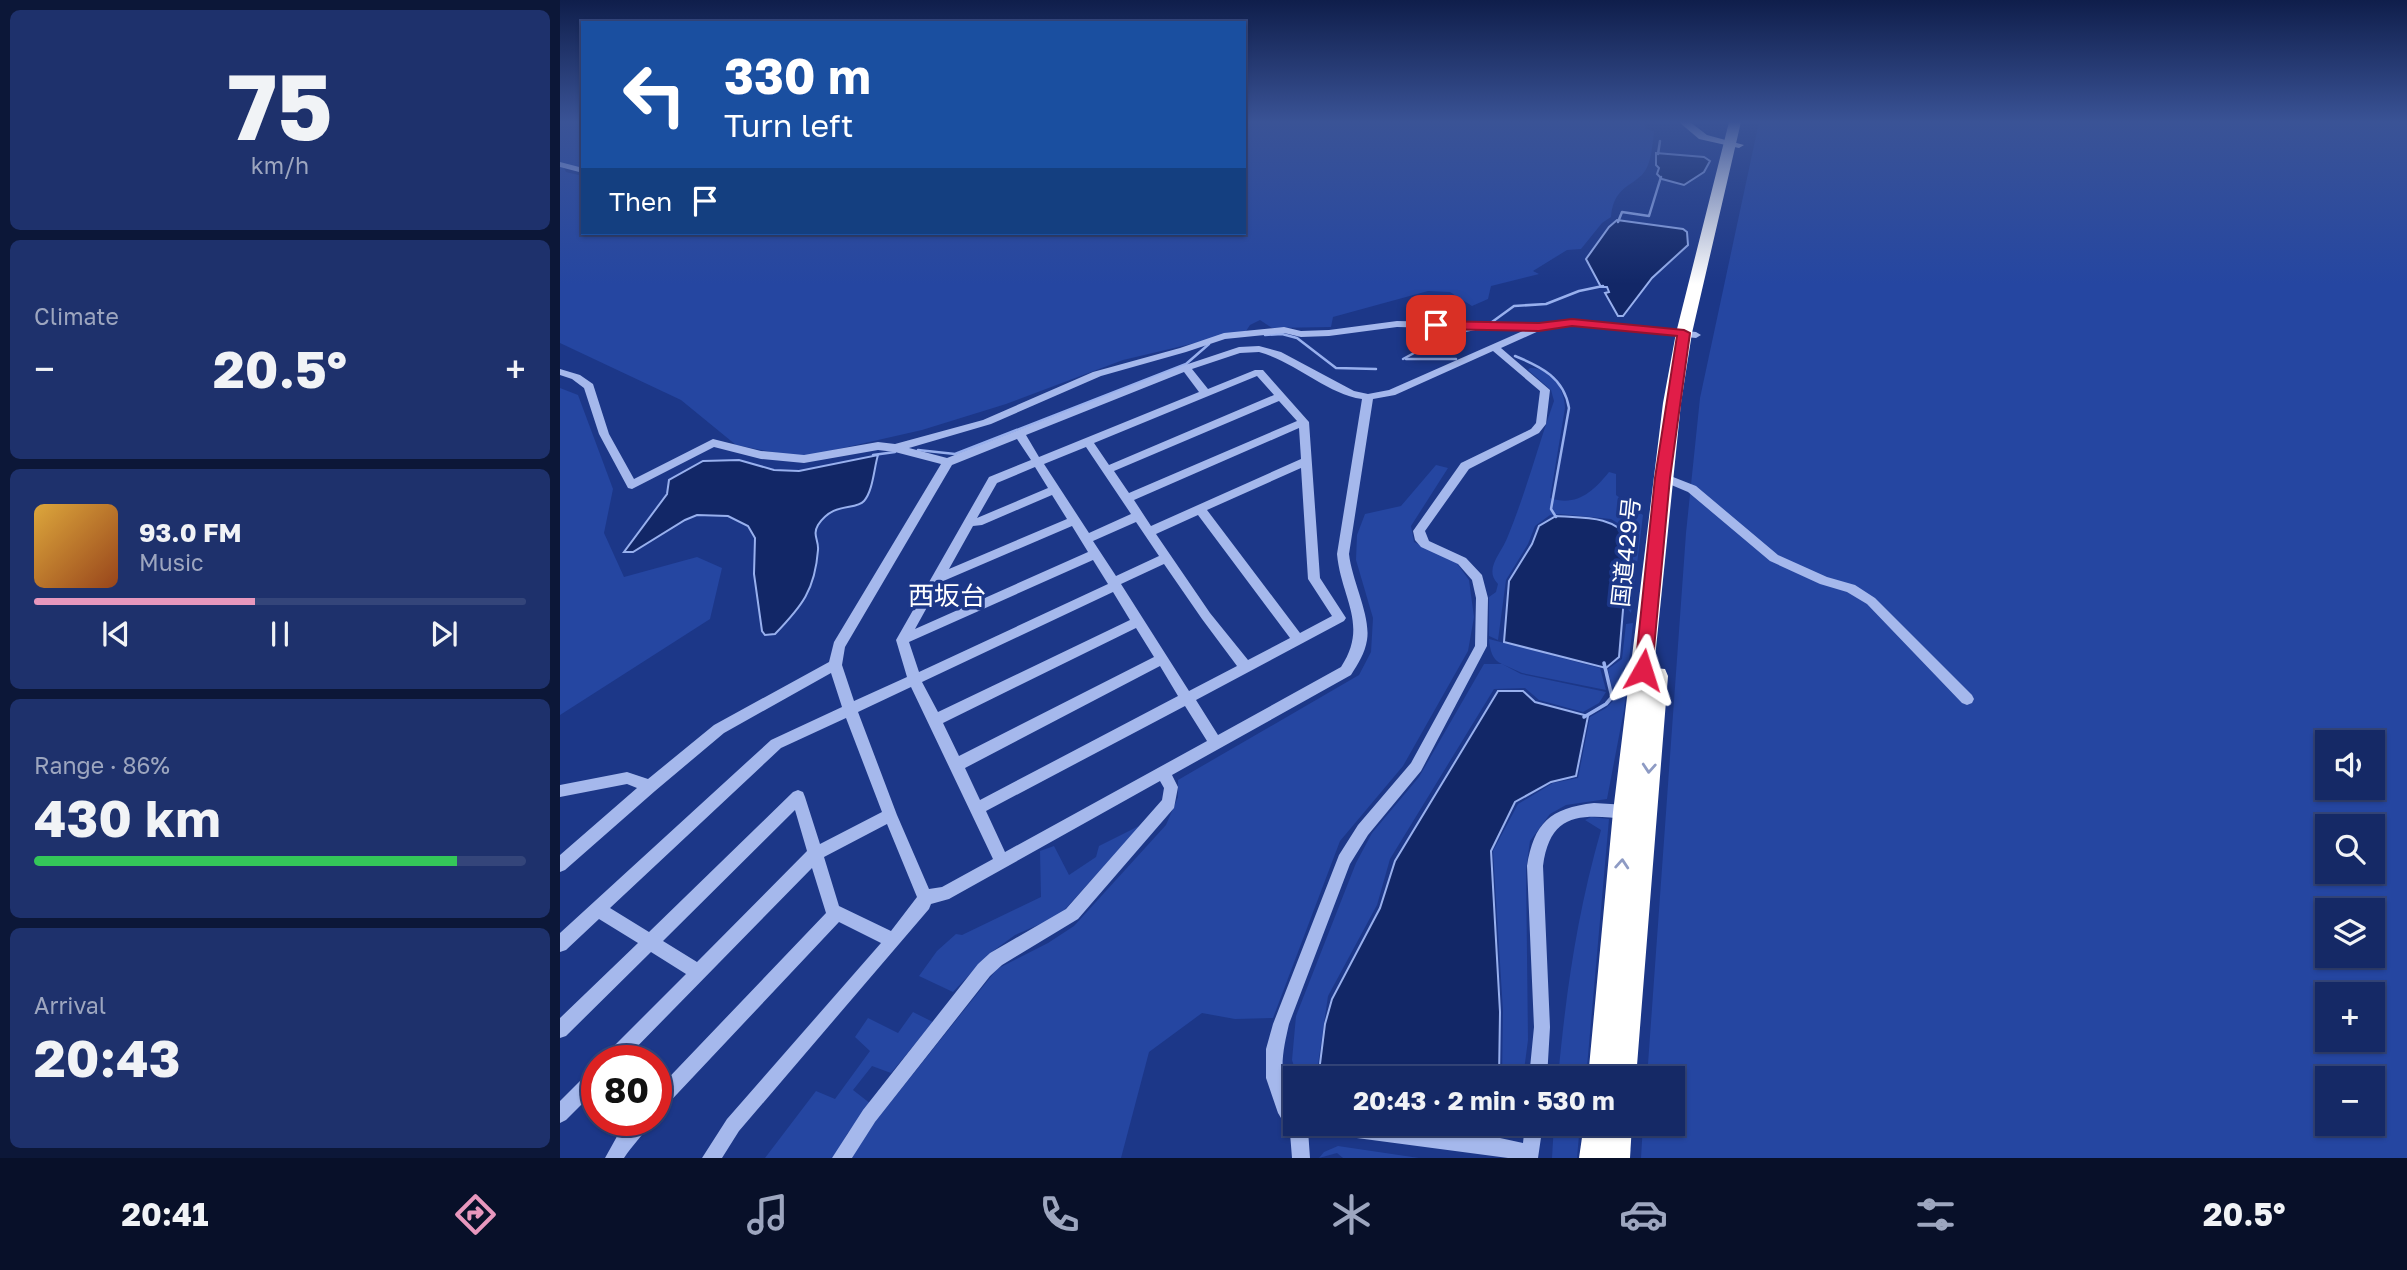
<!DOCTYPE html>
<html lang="en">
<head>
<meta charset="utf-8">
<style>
	:root { --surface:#152966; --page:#1e316c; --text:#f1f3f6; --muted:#9da6bf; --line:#34457a; --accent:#e797bd }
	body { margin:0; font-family:"Golos Text","Noto Sans JP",sans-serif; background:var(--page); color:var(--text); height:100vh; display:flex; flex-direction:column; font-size:26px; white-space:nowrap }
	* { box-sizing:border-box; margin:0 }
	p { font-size:23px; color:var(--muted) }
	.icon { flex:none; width:38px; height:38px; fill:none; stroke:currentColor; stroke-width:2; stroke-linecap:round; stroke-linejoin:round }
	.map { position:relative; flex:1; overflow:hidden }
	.drawer { display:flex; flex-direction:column; gap:10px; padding:10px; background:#0c1738; width:560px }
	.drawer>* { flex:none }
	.guide { position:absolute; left:21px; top:21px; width:665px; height:214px; border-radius:0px; box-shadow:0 2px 5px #0004,0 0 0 2px var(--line); background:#1a4fa0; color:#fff; overflow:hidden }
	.buttons { position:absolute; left:1755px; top:730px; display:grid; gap:14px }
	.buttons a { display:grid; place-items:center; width:70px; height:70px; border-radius:0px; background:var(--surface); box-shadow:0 2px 5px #0004,0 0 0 2px var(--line); font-size:35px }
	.speed { position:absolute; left:21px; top:1045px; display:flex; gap:14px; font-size:35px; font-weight:700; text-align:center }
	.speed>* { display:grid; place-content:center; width:91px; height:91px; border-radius:50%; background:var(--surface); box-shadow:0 2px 5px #0004,0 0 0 2px var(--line); line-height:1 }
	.speed .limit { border:10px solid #d22; background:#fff; color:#111 }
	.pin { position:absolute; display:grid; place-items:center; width:60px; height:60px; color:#fff; margin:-30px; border-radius:14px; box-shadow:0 4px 10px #0006 }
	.me { position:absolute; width:77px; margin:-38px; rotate:6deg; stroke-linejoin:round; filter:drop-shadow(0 0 5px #0008) }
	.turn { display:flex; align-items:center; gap:24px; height:147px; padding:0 28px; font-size:32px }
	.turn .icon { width:91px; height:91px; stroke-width:2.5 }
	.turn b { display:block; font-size:49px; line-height:60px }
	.then { display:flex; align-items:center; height:66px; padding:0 28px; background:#0003; gap:14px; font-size:26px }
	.big { font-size:52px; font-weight:700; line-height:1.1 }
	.drawer .tile { flex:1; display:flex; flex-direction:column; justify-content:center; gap:10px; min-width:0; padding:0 24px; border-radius:10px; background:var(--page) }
	.drawer .dial { align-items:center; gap:0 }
	.dial b { font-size:91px; line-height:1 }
	.song { display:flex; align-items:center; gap:21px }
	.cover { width:84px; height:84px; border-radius:10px; background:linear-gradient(135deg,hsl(40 70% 55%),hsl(20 70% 35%)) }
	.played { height:7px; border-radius:4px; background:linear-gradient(90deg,var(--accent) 45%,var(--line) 45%) }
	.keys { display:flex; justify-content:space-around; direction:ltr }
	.heat { display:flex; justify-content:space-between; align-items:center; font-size:38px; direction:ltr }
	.charge { height:10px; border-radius:5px; background:linear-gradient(90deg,#34c759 86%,var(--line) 0) }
	.trip { position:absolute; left:723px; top:1066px; width:402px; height:70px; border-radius:0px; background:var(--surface); box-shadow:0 2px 5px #0004,0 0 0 2px var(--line); font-weight:700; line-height:70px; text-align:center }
	.tabs { display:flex; height:112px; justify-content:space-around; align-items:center; background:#081029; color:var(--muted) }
	.tabs .icon { width:49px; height:49px }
	.tabs .selected { color:var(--accent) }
	.tabs b { font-size:32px; color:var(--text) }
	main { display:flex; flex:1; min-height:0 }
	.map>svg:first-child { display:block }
	.green { fill:#2546a1; fill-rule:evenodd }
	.water { fill:#122767; stroke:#98b0ee; stroke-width:2 }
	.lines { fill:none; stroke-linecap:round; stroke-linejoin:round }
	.stream-far1 { stroke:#98b0ee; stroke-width:2.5 }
	.stream { stroke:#98b0ee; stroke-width:3.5 }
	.minor { fill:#a5b8ec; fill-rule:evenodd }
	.major { fill:#eaeeff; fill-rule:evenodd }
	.highway { fill:#fff; fill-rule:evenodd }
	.oneway { stroke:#8e9bc4 }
	.route { fill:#e11d48; stroke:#92132f; stroke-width:2 }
	.labels { text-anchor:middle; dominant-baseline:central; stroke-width:7; stroke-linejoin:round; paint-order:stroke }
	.street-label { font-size:23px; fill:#fff; stroke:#1c3788 }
	.quarter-label { font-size:26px; fill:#fff; stroke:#1c3788 }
</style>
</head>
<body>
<main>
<section class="drawer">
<div class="tile dial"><b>75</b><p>km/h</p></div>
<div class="tile"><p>Climate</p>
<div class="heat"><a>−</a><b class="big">20.5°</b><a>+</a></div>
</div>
<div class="tile">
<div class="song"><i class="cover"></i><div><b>93.0 FM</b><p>Music</p></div></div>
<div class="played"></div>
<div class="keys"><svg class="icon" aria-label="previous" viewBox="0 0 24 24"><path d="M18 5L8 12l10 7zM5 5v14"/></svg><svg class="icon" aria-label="pause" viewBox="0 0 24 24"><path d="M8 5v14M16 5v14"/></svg><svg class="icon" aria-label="next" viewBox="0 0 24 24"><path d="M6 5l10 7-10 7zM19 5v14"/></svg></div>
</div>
<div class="tile"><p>Range · 86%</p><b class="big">430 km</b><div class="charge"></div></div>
<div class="tile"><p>Arrival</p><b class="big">20:43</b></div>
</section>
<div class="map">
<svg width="1847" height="1158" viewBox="0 0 1847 1158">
	<rect width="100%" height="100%" fill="#1c3788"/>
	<!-- green -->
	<g class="green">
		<path d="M0 122H23V169L4 168 6 172 23 176V233H684V122H1086L1085 129 1094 131C1093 141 1092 155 1088 165 1080 187 1054 181 1051 217L1042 223 1021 249 1007 250 973 271 979 274 931 286 928 299 912 306 890 292 868 291 773 317 771 327 712 328 700 320 690 325 686 331 563 360 446 404 362 430 252 455H227L176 445 121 400 0 343Z"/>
		<path d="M1199 122H1847V1158H1081L1083 1124H1113V1078H1087L1126 533 1140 398ZM1768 742H1813V788H1768ZM1768 826H1813V872H1768ZM1768 910H1813V956H1768ZM1768 994H1813V1040H1768ZM1768 1078H1813V1124H1768Z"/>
		<path d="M970 368C991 367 1005 390 1005 408L990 498C1016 507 1033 492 1049 472L1056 474V495L1083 515 1071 613 1067 608 1073 539 1064 527 1051 519 1000 514 990 515 975 526 968 544 946 580 938 640 929 636V597L936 592 938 584C923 569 942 553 948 536 966 492 978 446 994 401L991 390 968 370Z"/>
		<polygon points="0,388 18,395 53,489 44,533 64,577 137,557 162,568 150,619 0,715"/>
		<polygon points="876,465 888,468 851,526 854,542 896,562 909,580 914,617 908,651 843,766 780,841 713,1018 675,1019 642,1013 589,1052 561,1158 292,1158 298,1143 437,969 488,943 514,926 606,825 618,797 618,780 799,675 811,652 813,618 796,560 797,535 805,514 841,506"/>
		<polygon points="1073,623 1064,710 1047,799 1006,805 990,814 970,841 966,870 968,1040 963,1078 942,1078 943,1011 933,851 958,804 993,783 1018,778 1030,717 1046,708 1054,700 1048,669 1062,659 1066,624"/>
		<path d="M929 639 1040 668 1046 690 962 673 942 664 961 674 1046 692 1039 703 1023 712 979 700 965 688 934 689 830 859 817 905 768 996 756 1078H738L732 1060 736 1016 796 863 812 833 859 777 924 664H942C932 660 930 650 929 639Z"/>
		<path d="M1031 817 1049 819 1026 1078H998C1006 992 1017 914 1041 830L1025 820Z"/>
		<polygon points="581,825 499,916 455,935 429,954 393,992 359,976 377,951 396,934 402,935 481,897 480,851 494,846 509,875 536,857 539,846"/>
		<polygon points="353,1012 373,1022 331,1073 312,1066 293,1090 311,1104 287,1134 275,1158 205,1158 256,1091 275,1099 310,1051 295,1037 308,1018 338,1033"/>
		<polygon points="994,1124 1020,1124 1017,1158 992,1158"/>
		<polygon points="778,1146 859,1158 860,1158 783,1158 777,1153 759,1158 764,1152"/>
	</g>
	<!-- water -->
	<g class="water">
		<polygon points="1096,153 1144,157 1150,161 1144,172 1124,185 1102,179 1097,174 1099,168 1096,165"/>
		<polygon points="1057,220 1123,229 1127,232 1128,245 1092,278 1063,316 1058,316 1045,293 1049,292 1047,287 1041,287 1026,259 1049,227"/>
		<path d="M318 455C314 468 313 491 304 501 295 511 274 501 258 525 252 535 259 540 258 550 255 590 242 606 215 634L205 635 202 631 194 574 195 538 188 526 168 516 137 515 125 520 73 552H64L107 494 109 480 143 461 179 460 214 470 239 471Z"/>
		<path d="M996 516C1022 518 1054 515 1069 539L1059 657 1046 668 944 642 949 581 972 544 979 526Z"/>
		<polygon points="938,691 963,691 975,702 1028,716 1016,776 991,782 955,802 931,851 940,1012 939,1078 761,1078 759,1072 765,1024 772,999 820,908 835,861"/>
	</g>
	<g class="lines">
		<!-- stream-far1 -->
		<g class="stream-far1">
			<polyline points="1098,154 1100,141"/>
			<polyline points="1058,222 1062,212 1089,216 1101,177"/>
			<polyline points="932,322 954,306 986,304 1019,291 1043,286"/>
			<polyline points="705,335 722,334 737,338 776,368 816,369"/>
			<path d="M955 356C982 367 1004 378 1009 408L991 509 996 517"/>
			<polyline points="843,359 889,334 919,328"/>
			<polyline points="846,359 896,359"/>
			<polyline points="358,450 395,454 626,364 649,344"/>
			<polyline points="313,455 335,452"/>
		</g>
		<!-- stream -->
		<polyline class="stream" points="1024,717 1046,704 1052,697 1044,663"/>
		<!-- minor -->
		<g class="minor">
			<polygon points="0,162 23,168 23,173 0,167"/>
			<path d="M1012 319 1136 332 1141 335 1136 338 1012 325 981 330 941 348 990 390 986 424 979 433 909 469 865 531 869 541 906 558 922 575 928 598 927 646 861 771 808 835 790 864 729 1024C725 1042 720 1062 724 1080 728 1097 735 1105 735 1124H745L748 1130 750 1158H732L730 1133 718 1113 706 1078V1049L713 1024 779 855 798 825 851 763 915 646 916 598 912 580 898 564 861 547 855 540 853 531 901 463 971 429 976 423 980 391 933 351 835 395 813 399 789 554C792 581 811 616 807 640 805 653 798 664 791 675L612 775 618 787 614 808 518 919 442 965 430 976 315 1122 292 1158H272L303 1110 418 964 430 953 506 909 602 800 604 788 600 781 389 899 371 904 369 909 179 1131 162 1158H142L167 1119 321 943 279 922 102 1110 96 1113V1091L266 913 252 868 64 1060H43L46 1054 126 974 91 952 6 1036 0 1038V1018L78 943 39 919 6 950 0 952V933L211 740 282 707 271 673 164 733 95 791 5 870 0 872V855L77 788 67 784 0 797V785L67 772 88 779 154 725 269 662 274 642 381 464 335 452 318 450 244 463 201 459 154 447 72 489 68 488 39 434 24 388 12 379 0 375V369L20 375 33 384 49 434 74 479 153 439 201 451 244 455 318 442 335 444 423 420 533 372 620 348 664 333 724 327 741 331 769 330 837 321 979 324ZM837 327 965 330 829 390 808 394 794 391 721 352 699 346 679 347 622 366 387 458 349 448 431 424 541 376 626 352 665 339 724 333 741 337 769 336ZM699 352C736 362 765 393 802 399L777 554C781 598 809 625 781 667L658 735 636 700 784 621 786 618 760 578 749 422 703 370H695L648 389 632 369 680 353ZM624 372 639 392 479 457 466 435ZM697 376 714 395 549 465 534 443ZM719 401 737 421 569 493 554 471ZM739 428 741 459 591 526 574 500ZM457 439 471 460 429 477 336 640 347 677 294 701 282 665 285 647 392 465ZM526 447 571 514 529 533 484 464ZM475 467 488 488 417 518 437 483ZM741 468 748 579 772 616 740 633 647 510ZM492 495 507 519 389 569 413 526 422 525ZM638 515 730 638 688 660 650 613 596 534ZM576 522 599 556 556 576 533 541ZM512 526 528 552 355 629 381 582ZM533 560 548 584 359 672 349 642ZM604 564 642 619 677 666 629 691 561 584ZM553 592 570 620 378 712 362 682ZM576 628 594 657 399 756 383 723ZM600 666 618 696 420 800 405 768ZM351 687 433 859 382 887 369 889 337 815 298 712ZM625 706 647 741 445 852 426 811ZM286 718 322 812 260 844 245 797 243 792 238 790 233 792 89 932 50 908 221 748ZM235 810 247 851 137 962 103 941ZM327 824 357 897 331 931 279 906 264 857Z"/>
			<polygon points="1113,477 1136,486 1218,555 1267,577 1295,585 1315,598 1412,695 1414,699 1412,703 1407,705 1402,703 1307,604 1287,592 1260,584 1210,561 1128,492 1109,484 1107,481 1109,478"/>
			<path d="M1034 803 1067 805 1072 807 1074 812 1072 817 1067 819C1021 814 990 812 983 866L990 1027 987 1078H969L974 1027 967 866C974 823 990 808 1034 803Z"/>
			<polygon points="37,1067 37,1089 6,1120 0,1123 0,1101 31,1070"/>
			<path d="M70 1120H91C86 1133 72 1145 64 1158H45L60 1131Z"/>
			<polygon points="750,1124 826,1124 940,1138 963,1143 965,1124 983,1124 978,1158 948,1158 759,1133 753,1130"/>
		</g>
		<!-- major -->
		<polygon class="major" points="1119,122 1130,122 1147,135 1184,145 1179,148 1139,139"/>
		<!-- highway -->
		<g class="highway">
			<polygon points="1169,122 1181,122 1132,333 1121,403 1094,668 1105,669 1108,676 1076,1078 1028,1078 1053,812 1103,403 1116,333"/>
			<polygon points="1024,1124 1072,1124 1070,1158 1019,1158"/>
		</g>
	</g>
	<!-- one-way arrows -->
	<defs><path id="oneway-chevron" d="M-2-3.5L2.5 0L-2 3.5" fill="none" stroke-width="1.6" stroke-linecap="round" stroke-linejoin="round" transform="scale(1.75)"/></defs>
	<g class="oneway">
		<use href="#oneway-chevron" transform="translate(1089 768) rotate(94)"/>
		<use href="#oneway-chevron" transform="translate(1062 864) rotate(-86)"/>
	</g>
	<!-- sky -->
	<linearGradient id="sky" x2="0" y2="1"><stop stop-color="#0f1e4b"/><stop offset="0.43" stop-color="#3a5396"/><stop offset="1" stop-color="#3a5396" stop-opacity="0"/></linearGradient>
	<rect width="1847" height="284" fill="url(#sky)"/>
	<!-- route -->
	<polygon class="route" points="1012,319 1124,330 1130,333 1110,478 1092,670 1089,674 1077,674 1075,670 1095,478 1117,336 1012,326 979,331 876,329 870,325 876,321 979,323"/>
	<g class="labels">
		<!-- street labels -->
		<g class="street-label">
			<text transform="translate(1065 552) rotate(-84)">国道429号</text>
		</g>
		<!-- quarter labels -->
		<g class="quarter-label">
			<text x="387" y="595">西坂台</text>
		</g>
	</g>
</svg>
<div class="buttons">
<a><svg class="icon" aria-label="sound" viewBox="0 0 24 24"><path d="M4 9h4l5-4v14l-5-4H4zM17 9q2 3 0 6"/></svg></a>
<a><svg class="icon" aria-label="search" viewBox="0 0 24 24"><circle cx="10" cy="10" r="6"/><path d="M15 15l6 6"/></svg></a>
<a><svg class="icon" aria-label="layers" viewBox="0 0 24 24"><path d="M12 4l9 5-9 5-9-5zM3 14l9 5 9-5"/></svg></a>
<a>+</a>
<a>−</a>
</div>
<div class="speed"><div class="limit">80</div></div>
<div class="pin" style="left:876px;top:325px;background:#d93025"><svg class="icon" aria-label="arrive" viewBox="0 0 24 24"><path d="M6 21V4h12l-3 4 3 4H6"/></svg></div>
<svg class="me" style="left:1083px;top:670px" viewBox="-20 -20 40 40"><path d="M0-17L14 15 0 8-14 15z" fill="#e11d48" stroke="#fff" stroke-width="4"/></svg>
<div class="trip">20:43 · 2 min · 530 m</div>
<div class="guide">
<div class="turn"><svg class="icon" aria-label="left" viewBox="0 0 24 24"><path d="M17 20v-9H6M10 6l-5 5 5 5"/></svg><div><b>330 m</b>Turn left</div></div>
<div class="then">Then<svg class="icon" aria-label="arrive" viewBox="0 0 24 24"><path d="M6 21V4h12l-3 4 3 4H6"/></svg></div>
</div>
</div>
</main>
<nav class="tabs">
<b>20:41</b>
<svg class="icon selected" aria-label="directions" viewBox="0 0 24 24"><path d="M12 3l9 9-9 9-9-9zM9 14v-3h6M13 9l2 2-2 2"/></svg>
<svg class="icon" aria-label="music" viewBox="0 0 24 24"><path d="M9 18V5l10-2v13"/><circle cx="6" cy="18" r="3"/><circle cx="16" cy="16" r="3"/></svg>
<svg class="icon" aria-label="phone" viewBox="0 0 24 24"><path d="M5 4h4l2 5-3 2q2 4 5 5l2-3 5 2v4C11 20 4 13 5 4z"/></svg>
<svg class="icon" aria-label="climate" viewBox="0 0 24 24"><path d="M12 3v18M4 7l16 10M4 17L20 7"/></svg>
<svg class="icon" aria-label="car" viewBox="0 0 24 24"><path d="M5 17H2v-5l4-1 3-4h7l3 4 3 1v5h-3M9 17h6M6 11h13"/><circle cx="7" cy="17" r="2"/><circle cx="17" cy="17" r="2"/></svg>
<svg class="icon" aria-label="filters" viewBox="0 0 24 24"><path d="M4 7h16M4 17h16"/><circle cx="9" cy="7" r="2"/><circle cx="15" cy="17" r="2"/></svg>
<b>20.5°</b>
</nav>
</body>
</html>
